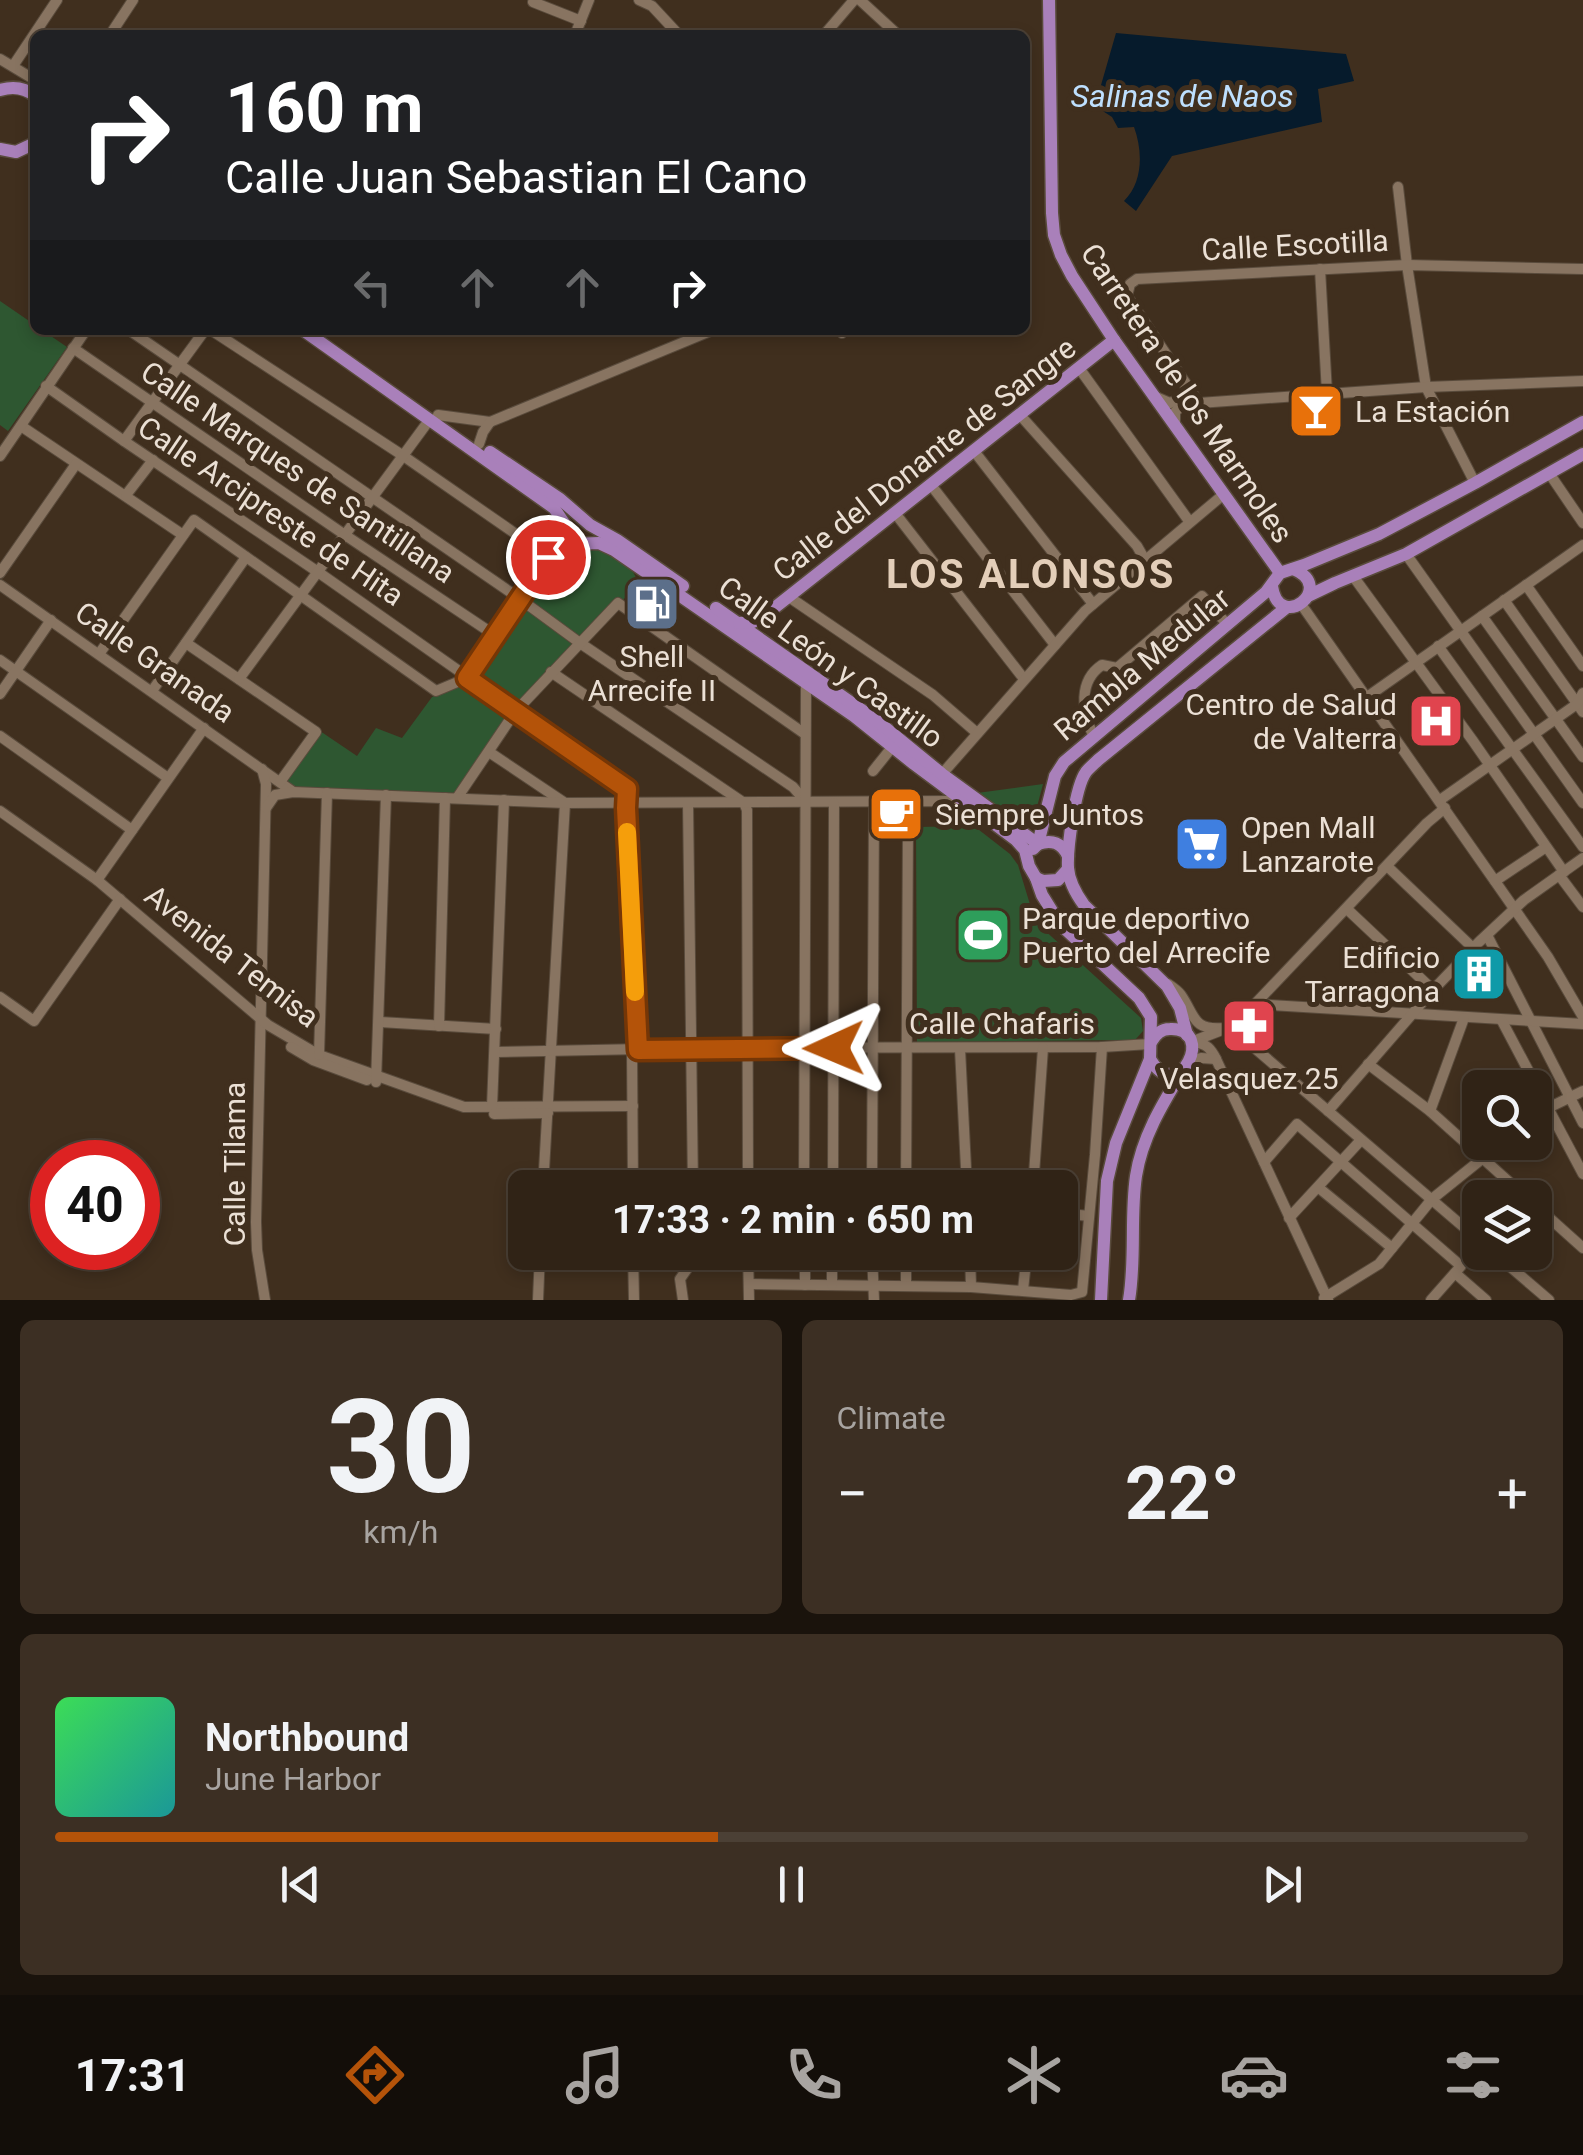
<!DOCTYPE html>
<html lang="en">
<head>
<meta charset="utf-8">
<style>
	:root { --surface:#302316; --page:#3c2f23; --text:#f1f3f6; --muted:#a8a4a1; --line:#4b4035; --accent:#b45309 }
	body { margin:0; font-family:Roboto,sans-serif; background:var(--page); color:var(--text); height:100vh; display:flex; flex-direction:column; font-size:38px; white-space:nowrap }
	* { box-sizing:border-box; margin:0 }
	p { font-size:32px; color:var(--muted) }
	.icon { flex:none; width:55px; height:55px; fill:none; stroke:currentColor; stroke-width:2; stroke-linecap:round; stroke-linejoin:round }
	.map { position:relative; height:1300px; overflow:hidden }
	.sheet { display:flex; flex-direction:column; gap:20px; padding:20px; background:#1a130c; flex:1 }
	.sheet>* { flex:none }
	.banner { position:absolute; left:30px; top:30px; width:1000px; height:305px; border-radius:15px; box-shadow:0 5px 15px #0003,0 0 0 2px var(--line); background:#202124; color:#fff; overflow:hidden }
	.tools { position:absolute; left:1462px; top:1070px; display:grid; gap:20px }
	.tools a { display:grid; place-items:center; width:90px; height:90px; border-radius:15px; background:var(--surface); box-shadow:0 5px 15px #0003,0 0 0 2px var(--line); font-size:50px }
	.speed { position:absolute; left:30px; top:1140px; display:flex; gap:20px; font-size:50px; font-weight:700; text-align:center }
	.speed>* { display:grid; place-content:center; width:130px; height:130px; border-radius:50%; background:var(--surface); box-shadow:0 5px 15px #0003,0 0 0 2px var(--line); line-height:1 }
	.speed .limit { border:15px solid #d22; background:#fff; color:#111 }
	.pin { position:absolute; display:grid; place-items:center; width:85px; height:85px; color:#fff; margin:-42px; border:5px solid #fff; border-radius:50%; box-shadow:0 2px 10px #0007 }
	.me { position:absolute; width:110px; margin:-55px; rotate:269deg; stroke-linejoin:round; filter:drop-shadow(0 0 8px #0008) }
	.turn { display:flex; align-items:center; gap:35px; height:210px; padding:0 30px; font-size:45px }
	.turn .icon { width:130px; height:130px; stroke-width:2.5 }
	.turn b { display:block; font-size:70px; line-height:85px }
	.lanes { display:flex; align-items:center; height:95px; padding:0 30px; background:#0003; justify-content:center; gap:50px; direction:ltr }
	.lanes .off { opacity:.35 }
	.big { font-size:75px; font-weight:700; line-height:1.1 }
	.sheet .widget { flex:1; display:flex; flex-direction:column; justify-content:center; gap:15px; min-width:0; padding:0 35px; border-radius:15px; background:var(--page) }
	.sheet .dial { align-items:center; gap:0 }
	.dial b { font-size:130px; line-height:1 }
	.song { display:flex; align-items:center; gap:30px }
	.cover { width:120px; height:120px; border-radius:15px; background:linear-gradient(135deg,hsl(130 70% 55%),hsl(180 70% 35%)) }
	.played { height:10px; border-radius:5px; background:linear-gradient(90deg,var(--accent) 45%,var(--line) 45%) }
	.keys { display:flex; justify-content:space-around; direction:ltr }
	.heat { display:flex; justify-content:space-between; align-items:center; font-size:55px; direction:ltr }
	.sheet .tiles { flex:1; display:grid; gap:20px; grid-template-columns:1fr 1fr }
	.widget:last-child { grid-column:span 2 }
	.trip { position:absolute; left:508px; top:1170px; width:570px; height:100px; border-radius:15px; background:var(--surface); box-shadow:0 5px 15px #0003,0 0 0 2px var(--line); font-weight:700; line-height:100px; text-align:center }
	.menu { display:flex; height:160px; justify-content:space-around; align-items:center; background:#130e09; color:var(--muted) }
	.menu .icon { width:70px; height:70px }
	.menu .current { color:var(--accent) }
	.menu b { font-size:45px; color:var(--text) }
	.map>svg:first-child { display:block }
	.green { fill:#2e5731 }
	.water { fill:#061b2c }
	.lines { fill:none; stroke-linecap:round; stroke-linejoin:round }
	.minor-casing { stroke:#594b3c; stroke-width:12 }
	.major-casing { stroke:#594b3c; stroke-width:15 }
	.minor { stroke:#887461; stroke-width:10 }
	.major { stroke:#a980ba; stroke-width:12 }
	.route-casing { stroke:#753606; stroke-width:25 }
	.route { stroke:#b45309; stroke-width:18 }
	.slow { stroke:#f59e0b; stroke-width:18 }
	.labels { text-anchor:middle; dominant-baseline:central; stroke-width:10; stroke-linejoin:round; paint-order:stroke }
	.street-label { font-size:30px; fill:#ebe0d5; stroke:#402f1e }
	.poi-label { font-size:30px; fill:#ebe0d5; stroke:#402f1e; text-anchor:start }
	.water-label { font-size:32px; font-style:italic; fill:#bee0ff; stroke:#402f1e }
	.district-label { font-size:40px; font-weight:bold; letter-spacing:2.5px; fill:#e3ceb9; stroke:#402f1e }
</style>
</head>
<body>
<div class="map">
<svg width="1583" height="1300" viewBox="0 0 1583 1300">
	<rect width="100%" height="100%" fill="#402f1e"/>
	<!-- green -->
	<g class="green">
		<polygon points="0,301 35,325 35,330 42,330 67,347 8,431 0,425"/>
		<path d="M600 548C617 558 633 563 638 584L622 601 616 598 579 637 529 600 561 552 567 550 579 552Z"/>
		<polygon points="523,607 573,645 515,708 474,679"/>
		<polygon points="466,683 511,714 456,793 292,787 284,781 320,731 357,756 376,728 402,738 432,697"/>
		<polygon points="1043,784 1033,822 1022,826 977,793"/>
		<polygon points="974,826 1010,854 1018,865 1032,911 1041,927 1141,1018 1143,1031 1135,1040 917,1042 916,827"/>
	</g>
	<!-- water -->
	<path class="water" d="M1116 33 1346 54 1354 81 1318 89 1322 122 1172 156 1136 211 1124 201C1143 182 1143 152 1134 127L1118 128 1112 117 1095 106Z"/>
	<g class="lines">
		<!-- minor casing -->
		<g class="minor-casing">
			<g id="minor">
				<polyline points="639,0 652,6 679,35"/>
				<polyline points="860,0 898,35"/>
				<polyline points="533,2 581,21"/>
				<polyline points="110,35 133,0"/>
				<polyline points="575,35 589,0"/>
				<polyline points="824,35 854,0"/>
				<polyline points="0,59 35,80"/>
				<polyline points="13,66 57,0"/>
				<polyline points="1398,187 1407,265 1426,387 1475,483"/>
				<polyline points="1320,269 1327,393"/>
				<polyline points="129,330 516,596 580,643 793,787 806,802"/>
				<polyline points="211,330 402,455 549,557"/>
				<polyline points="840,330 842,333"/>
				<polyline points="73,348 345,535 496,636"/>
				<polyline points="1079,368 1189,521"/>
				<polyline points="46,386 124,441 318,572 627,789 626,808 638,1050"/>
				<path d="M1154 396 1170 403C1180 399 1184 396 1186 385"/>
				<polyline points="1199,403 1127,296 1130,284 1137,279 1407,265 1583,269"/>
				<polyline points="438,415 490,422 713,330"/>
				<polyline points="1020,415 1137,546 1145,560"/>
				<polyline points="1175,425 1175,412 1180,407 1199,403 1426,387 1583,381"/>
				<polyline points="21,426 183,535"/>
				<polyline points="124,441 205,330"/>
				<polyline points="479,444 483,432 490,422"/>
				<polyline points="974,451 1093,604"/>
				<polyline points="0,456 86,330"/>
				<polyline points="1549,473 1583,523"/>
				<polyline points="931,485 1055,645"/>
				<polyline points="126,495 153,460"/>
				<polyline points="895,513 1024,679"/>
				<polyline points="1406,554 1583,803"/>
				<polyline points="0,573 76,464"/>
				<polyline points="1353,576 1473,741 1564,872"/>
				<polyline points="0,585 292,791"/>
				<polyline points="1526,585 1583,666"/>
				<polyline points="789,597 933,695 977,733"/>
				<polyline points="1504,600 1583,712"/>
				<polyline points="1301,604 1548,957 1583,1017"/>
				<polyline points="1482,616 1583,757"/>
				<polyline points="186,643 316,732 280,782"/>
				<polyline points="1438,646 1583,847"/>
				<polyline points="99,654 194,520 436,691 467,678 549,557 555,550 569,541"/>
				<polyline points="0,660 168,778"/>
				<polyline points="551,672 744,803 747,810 748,1188"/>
				<polyline points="239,679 430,419"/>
				<polyline points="152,691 246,557"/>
				<polyline points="0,694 51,620"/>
				<polyline points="1367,697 1583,545"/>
				<path d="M1093 735C1082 712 1078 681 1102 665L1117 668 1202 596 1226 623"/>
				<polyline points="0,736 132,830"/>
				<polyline points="489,752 565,803 543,1188"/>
				<polyline points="262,769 266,784 256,1222 257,1250 265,1300"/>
				<polyline points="873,771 893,746"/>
				<polyline points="942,774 1085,611 1224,494"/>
				<polyline points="457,798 515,712 618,603 805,734"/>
				<polyline points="1440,800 1577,704 1583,693"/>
				<polyline points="688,803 693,1188"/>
				<polyline points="266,808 275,795 293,792 565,803 950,801 967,804"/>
				<polyline points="0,811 97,880 268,1025 319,1055 464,1107 633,1106"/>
				<polyline points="1387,866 1473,948"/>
				<polyline points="1559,875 1583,907"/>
				<polyline points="97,880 204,728"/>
				<polyline points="1495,881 1546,847"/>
				<polyline points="1347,909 1433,990"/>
				<polyline points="1487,935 1583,1123"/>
				<path d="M1168 984C1171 986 1178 991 1181 995 1195 1015 1192 1031 1224 1028"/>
				<polyline points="0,997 34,1021 120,899"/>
				<polyline points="1255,1004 1583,1024"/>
				<polyline points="1502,1021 1583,1174"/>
				<polyline points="380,1022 496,1029"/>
				<polyline points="439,1026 445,798"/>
				<polyline points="1230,1027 1480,1241"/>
				<polyline points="1191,1042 1230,1027 1255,1004 1427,823 1445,808"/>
				<path d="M1195 1042C1207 1044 1211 1049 1216 1059L1328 1300"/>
				<polyline points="291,1047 313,1060 367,1080"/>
				<polyline points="960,1049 967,1188"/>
				<polyline points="632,1050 633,1188"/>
				<polyline points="495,1052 691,1048 1102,1047 1150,1044"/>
				<polyline points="319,1055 327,793"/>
				<polyline points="1368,1064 1430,1111 1527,1198"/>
				<polyline points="1188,1065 1201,1058 1216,1059"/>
				<polyline points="376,1082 386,795"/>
				<polyline points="492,1107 504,800"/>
				<polyline points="1548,1108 1583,1091"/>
				<polyline points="1328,1111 1433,990 1479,942 1524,900 1583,858"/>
				<polyline points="1430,1111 1464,1018"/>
				<polyline points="494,1114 548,1113"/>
				<polyline points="1264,1162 1297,1124 1461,1266 1431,1300"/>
				<polyline points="804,1188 806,683"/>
				<polyline points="833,1188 834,803"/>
				<polyline points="872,1188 874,803"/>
				<polyline points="906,1188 908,823"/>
				<polyline points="1033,1188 1043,1048"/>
				<polyline points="1319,1188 1392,1248"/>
				<polyline points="1535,1205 1583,1248"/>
				<polyline points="1060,1213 1089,1216"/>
				<polyline points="1289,1218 1361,1140"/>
				<polyline points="633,1252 634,1300"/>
				<polyline points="748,1252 749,1300"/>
				<polyline points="805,1252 805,1285"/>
				<polyline points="872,1252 874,1300"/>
				<polyline points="906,1252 906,1286"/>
				<polyline points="970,1252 971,1287"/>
				<polyline points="1493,1252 1549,1300"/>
				<polyline points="1455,1273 1486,1300"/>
				<polyline points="749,1284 971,1287 1071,1295 1082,1292 1095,1155 1102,1047"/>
				<polyline points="832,1285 832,1252"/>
				<polyline points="1023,1290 1027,1252"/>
				<polyline points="1324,1298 1379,1264 1432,1199 1483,1158"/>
				<polyline points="538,1300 540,1252"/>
				<polyline points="683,1300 680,1279 694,1259 694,1252"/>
			</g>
		</g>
		<!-- major casing -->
		<g class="major-casing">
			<g id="major">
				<polyline points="1049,0 1052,213 1054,235 1061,255 1072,276 1114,340 1280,573"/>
				<path d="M0 90C13 86 24 87 35 96"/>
				<polyline points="0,149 16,152 35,143"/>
				<polyline points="303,330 554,508 566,526 566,538 572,544 599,543 614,550 854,716 914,764 1016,840 1025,850 1029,866 1036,878 1042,895 1060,924 1139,998 1151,1017 1150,1059 1116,1143 1107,1181 1101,1300"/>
				<polyline points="490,452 560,499 590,525 617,540 683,586"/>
				<path d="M1272 586C1279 634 1338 587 1293 569"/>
				<polyline points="1308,596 1335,583 1406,554 1583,454"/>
				<polyline points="716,608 876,720 942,774 1038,844"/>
				<polyline points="739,623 753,622 764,616 1114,340"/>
				<path d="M1038 844C1052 839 1062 843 1068 856"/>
				<polyline points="1033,849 1038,844 1055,776 1064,762 1266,592 1280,573 1304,565 1379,534 1475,483 1583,422"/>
				<polyline points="1036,878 1043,881 1058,880 1068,869"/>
				<path d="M1187 1035 1180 1008 1167 986 1084 905C1076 894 1069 882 1068 868 1067 849 1075 787 1086 772 1088 769 1095 763 1098 760L1287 607"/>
				<path d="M1150 1059C1179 1108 1217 1027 1170 1029 1161 1029 1156 1034 1151 1042"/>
				<path d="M1129 1300C1136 1259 1130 1217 1136 1176 1142 1137 1163 1103 1183 1070"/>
			</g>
		</g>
		<!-- minor -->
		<use href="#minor" class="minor"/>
		<!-- major -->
		<use href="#major" class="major"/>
	</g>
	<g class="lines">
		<!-- route casing -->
		<g class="route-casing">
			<polyline id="route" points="548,557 467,678 627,789 626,808 638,1050 834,1048"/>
		</g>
		<!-- route -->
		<use href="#route" class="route"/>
		<!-- slow -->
		<polyline class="slow" points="627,832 635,992"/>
	</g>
	<!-- icons -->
	<defs>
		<g id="bar-square" transform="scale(2.875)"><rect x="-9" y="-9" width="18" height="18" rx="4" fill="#e8710a" stroke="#402f1e"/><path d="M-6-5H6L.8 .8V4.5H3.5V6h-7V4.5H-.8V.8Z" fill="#fff"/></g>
		<g id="fuel-square" transform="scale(2.875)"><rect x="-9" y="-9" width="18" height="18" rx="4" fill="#5c6f8a" stroke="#402f1e"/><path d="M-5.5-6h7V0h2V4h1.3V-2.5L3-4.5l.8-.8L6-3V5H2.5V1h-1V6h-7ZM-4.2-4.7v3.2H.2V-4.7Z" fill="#fff"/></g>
		<g id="hospital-square" transform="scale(2.875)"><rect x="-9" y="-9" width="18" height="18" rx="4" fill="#e0444e" stroke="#402f1e"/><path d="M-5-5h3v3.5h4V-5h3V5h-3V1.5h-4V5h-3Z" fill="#fff"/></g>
		<g id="cafe-square" transform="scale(2.875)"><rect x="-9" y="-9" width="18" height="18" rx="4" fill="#e8710a" stroke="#402f1e"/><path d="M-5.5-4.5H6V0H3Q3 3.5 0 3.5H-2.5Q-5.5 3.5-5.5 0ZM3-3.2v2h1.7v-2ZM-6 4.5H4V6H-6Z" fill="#fff"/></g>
		<g id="supermarket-square" transform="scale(2.875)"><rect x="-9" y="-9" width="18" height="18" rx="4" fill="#3f7fe0" stroke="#402f1e"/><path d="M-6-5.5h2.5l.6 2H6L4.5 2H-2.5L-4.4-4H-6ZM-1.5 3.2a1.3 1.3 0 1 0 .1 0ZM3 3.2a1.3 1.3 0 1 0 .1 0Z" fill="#fff"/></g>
		<g id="stadium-square" transform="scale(2.875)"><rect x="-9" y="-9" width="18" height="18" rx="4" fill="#2e9e5b" stroke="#402f1e"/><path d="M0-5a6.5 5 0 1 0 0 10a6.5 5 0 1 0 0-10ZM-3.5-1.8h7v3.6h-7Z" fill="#fff"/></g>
		<g id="building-square" transform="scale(2.875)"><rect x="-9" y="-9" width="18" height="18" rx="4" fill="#0f9aa8" stroke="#402f1e"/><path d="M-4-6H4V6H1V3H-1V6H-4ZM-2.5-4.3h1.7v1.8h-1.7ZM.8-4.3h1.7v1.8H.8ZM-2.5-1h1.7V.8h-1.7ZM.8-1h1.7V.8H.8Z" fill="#fff"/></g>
		<g id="pharmacy-square" transform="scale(2.875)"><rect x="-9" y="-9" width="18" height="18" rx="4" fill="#e0444e" stroke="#402f1e"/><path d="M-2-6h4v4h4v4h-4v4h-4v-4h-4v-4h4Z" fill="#fff"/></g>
	</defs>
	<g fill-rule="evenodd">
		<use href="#bar-square" x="1316" y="411"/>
		<use href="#fuel-square" x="652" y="604"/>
		<use href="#hospital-square" x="1436" y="721"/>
		<use href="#cafe-square" x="896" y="814"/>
		<use href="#supermarket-square" x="1202" y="844"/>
		<use href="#stadium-square" x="983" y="935"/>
		<use href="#building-square" x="1479" y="974"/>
		<use href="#pharmacy-square" x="1249" y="1026"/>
	</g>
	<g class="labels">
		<!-- street labels -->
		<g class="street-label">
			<text transform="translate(1295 245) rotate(-3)">Calle Escotilla</text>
			<text transform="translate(1187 393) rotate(56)">Carretera de los Marmoles</text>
			<text transform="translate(924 459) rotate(-38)">Calle del Donante de Sangre</text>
			<text transform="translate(298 472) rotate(34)">Calle Marques de Santillana</text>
			<text transform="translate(271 511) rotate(34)">Calle Arcipreste de Hita</text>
			<text transform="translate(155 662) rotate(35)">Calle Granada</text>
			<text transform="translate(831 662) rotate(36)">Calle León y Castillo</text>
			<text transform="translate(1142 664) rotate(-40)">Rambla Medular</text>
			<text transform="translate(232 956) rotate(38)">Avenida Temisa</text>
			<text x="1002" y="1023">Calle Chafaris</text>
			<text transform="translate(234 1164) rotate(-90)">Calle Tilama</text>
		</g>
		<!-- poi labels -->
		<g class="poi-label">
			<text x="1355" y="411">La Estación</text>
			<text x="652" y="656" text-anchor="middle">Shell<tspan x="652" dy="34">Arrecife II</tspan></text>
			<text x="1397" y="704" text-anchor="end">Centro de Salud<tspan x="1397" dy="34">de Valterra</tspan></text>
			<text x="935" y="814">Siempre Juntos</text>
			<text x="1241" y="827">Open Mall<tspan x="1241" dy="34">Lanzarote</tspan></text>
			<text x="1022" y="918">Parque deportivo<tspan x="1022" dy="34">Puerto del Arrecife</tspan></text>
			<text x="1440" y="957" text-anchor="end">Edificio<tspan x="1440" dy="34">Tarragona</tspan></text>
			<text x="1249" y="1078" text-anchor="middle">Velasquez 25</text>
		</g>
		<!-- water labels -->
		<g class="water-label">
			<text x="1182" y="96">Salinas de Naos</text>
		</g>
		<!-- district labels -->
		<g class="district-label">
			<text x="1031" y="574">LOS ALONSOS</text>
		</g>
	</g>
</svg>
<div class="tools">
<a><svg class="icon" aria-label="search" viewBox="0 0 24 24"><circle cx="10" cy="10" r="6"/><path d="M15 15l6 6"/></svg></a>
<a><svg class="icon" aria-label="layers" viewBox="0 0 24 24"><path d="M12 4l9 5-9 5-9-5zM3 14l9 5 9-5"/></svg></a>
</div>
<div class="speed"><div class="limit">40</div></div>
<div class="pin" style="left:548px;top:557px;background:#d93025"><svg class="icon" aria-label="arrive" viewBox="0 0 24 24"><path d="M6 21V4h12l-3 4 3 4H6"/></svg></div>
<svg class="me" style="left:834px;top:1048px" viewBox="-20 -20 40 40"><path d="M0-17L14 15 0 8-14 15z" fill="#b45309" stroke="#fff" stroke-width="4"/></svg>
<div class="trip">17:33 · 2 min · 650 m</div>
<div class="banner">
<div class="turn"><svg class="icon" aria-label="right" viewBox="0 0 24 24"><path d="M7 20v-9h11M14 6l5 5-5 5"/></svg><div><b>160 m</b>Calle Juan Sebastian El Cano</div></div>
<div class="lanes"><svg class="icon off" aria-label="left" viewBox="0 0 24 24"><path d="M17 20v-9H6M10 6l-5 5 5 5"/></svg><svg class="icon off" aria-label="ahead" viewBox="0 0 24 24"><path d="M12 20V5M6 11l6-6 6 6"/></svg><svg class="icon off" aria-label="ahead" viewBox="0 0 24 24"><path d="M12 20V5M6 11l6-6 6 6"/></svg><svg class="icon" aria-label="right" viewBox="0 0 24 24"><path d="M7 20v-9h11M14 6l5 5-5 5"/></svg></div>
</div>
</div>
<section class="sheet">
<div class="tiles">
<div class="widget dial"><b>30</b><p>km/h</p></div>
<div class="widget"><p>Climate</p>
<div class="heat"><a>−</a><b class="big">22°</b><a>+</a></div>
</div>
<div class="widget">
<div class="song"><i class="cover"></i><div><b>Northbound</b><p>June Harbor</p></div></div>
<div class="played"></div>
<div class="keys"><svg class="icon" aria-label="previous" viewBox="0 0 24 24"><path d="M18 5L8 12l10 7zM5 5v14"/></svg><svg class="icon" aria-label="pause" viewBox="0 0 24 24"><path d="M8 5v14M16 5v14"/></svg><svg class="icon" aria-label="next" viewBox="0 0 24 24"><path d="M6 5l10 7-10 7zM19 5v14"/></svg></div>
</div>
</div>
</section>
<nav class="menu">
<b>17:31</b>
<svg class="icon current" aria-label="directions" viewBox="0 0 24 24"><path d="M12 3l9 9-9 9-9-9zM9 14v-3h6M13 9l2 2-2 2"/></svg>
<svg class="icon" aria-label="music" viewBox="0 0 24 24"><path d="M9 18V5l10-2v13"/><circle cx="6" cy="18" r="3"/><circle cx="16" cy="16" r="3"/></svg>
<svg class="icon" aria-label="phone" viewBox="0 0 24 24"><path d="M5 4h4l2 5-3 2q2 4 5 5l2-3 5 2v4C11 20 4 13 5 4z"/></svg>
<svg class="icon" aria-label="climate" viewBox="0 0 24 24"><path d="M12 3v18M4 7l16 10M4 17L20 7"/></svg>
<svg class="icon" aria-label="car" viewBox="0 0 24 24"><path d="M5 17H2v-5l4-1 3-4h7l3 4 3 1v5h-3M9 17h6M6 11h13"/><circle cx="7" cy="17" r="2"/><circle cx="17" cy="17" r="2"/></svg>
<svg class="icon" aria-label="filters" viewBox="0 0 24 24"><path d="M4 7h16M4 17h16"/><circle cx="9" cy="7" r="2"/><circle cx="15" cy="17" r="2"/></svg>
</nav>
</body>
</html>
